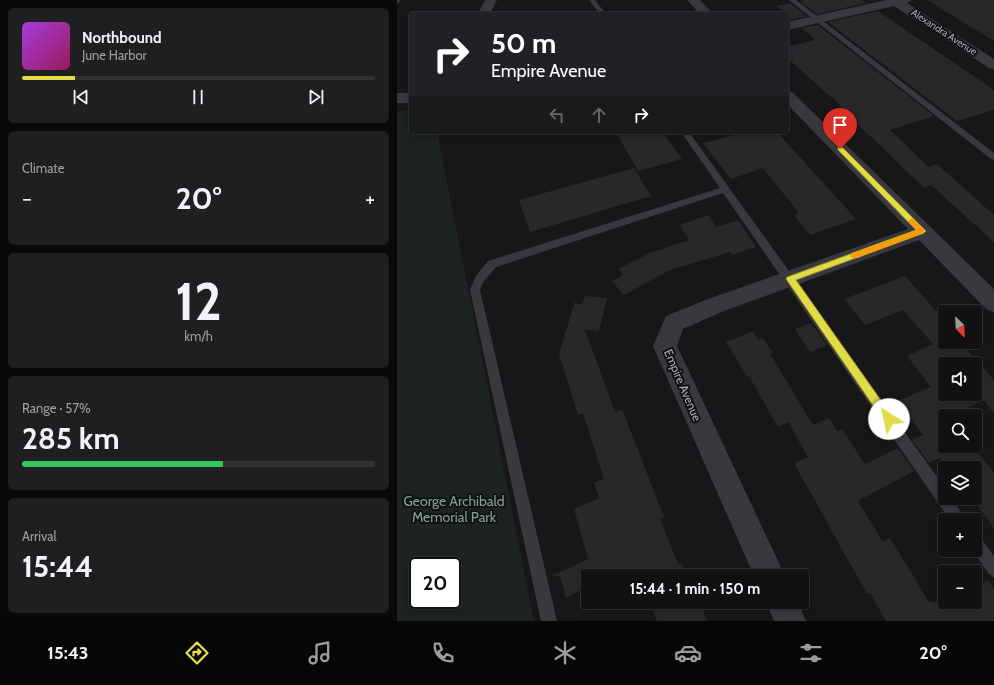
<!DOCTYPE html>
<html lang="en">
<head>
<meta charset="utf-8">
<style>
	:root { --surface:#111113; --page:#1e1f21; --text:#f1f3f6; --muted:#9c9da0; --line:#303133; --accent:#e1dc46 }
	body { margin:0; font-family:Cabin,sans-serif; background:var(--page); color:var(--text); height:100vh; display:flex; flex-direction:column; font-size:15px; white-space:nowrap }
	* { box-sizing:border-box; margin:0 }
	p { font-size:13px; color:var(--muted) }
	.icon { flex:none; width:22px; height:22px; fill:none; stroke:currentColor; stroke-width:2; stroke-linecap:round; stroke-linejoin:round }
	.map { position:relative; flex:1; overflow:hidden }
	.drawer { display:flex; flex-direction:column; gap:8px; padding:8px; background:#09090a; width:397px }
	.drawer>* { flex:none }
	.top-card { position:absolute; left:12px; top:12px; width:380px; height:122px; border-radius:4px; box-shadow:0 2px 6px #0003,0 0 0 1px var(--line); background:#202124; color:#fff; overflow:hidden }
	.needle { width:26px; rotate:156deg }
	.controls { position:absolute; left:541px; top:305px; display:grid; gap:8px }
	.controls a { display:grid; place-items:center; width:44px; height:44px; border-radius:4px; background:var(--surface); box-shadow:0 2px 6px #0003,0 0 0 1px var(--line); font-size:20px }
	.speed { position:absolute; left:12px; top:557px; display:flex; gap:8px; font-size:20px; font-weight:700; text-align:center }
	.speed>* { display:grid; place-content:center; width:52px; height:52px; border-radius:50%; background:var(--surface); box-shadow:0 2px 6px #0003,0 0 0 1px var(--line); line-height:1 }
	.speed .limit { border:2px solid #111; border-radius:6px; background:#fff; color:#111 }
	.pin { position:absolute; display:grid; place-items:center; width:34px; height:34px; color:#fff; margin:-41px -17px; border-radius:50% 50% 50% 0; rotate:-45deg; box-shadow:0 0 4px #0007 }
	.pin .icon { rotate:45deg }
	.me { position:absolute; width:44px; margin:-22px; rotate:325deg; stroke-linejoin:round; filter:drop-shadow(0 0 3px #0008) }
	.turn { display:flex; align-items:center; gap:14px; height:84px; padding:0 16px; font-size:18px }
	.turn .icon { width:52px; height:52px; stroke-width:2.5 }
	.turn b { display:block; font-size:28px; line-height:34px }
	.lanes { display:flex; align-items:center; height:38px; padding:0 16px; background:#0003; justify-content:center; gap:20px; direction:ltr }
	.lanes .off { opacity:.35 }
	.big { font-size:30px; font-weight:800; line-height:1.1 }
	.drawer .card { flex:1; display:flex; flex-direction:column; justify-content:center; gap:6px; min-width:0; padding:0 14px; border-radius:6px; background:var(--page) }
	.drawer .dial { align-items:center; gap:0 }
	.dial b { font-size:52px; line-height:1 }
	.song { display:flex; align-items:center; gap:12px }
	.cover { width:48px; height:48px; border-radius:6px; background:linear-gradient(135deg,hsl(280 70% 55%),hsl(330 70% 35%)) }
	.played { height:4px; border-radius:2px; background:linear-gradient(90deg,var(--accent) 15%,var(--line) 15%) }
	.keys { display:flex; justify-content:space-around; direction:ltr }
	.heat { display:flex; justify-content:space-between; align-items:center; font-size:22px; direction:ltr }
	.charge { height:6px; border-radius:3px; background:linear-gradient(90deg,#34c759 57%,var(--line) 0) }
	.trip { position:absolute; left:184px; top:569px; width:228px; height:40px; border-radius:4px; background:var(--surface); box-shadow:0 2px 6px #0003,0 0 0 1px var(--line); font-weight:800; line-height:40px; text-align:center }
	.menu { display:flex; height:64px; justify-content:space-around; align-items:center; background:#070708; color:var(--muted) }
	.menu .icon { width:28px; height:28px }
	.menu .active { color:var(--accent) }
	.menu b { font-size:18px; color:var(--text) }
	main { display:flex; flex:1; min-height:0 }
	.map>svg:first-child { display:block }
	.green { fill:#1d2320; fill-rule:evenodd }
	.building { fill:#282729; fill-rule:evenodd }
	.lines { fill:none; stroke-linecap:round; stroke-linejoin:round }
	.service { fill:#39383d; fill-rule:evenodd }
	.minor { fill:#39383d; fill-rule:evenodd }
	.route { fill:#e1dc46; stroke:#928f2e }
	.slow { fill:#f59e0b }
	.labels { text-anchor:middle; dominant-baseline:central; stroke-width:4; stroke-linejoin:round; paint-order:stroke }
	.far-street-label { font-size:10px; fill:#aaaab7; stroke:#121214 }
	.street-label { font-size:12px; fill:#aaaab7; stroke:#121214 }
	.near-park-label { font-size:14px; fill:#83a08e; stroke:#121214 }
</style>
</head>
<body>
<main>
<section class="drawer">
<div class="card">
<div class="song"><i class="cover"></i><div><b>Northbound</b><p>June Harbor</p></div></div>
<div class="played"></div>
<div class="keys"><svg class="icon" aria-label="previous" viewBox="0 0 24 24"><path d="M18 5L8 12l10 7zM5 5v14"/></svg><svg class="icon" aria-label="pause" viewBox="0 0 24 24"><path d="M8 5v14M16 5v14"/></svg><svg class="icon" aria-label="next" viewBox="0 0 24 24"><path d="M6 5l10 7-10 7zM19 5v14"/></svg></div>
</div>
<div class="card"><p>Climate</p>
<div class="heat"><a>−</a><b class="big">20°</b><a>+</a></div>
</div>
<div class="card dial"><b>12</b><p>km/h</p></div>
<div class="card"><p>Range · 57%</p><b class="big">285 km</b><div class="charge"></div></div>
<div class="card"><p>Arrival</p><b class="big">15:44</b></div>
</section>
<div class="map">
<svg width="597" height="621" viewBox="0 0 597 621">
	<rect width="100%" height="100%" fill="#171719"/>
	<!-- green -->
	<path class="green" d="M0 111H14V132H40L137 621H0ZM21 566H55V600H21Z"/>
	<!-- building -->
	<g class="building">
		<polygon points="407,0 465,0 469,3 420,14 403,1"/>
		<polygon points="530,0 597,0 597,41"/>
		<polygon points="393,3 410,16 394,20 390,14 379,6"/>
		<polygon points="481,11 597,90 597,110 560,121 431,22"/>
		<polygon points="421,25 537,116 493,130 532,167 540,164 597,215 597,242 534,185 527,188 442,106 443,105 390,58 390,47 418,40 405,28"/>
		<polygon points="219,132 265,132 285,159 241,171"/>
		<polygon points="350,132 363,132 366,135 380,132 459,219 413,235 397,215 402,213 366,168 334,179 306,143"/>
		<polygon points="237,168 254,196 133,232 122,200"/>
		<polygon points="311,215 319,227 341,220 359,247 335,255 333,252 273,270 227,295 215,281 226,275 221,269 253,253 292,240 283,225"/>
		<path d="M508 276 548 321V342H563L597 380V413L586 400 555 416H548V446H576L597 473V528L575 498H578V468H550L543 458 532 463 515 440 526 435 501 401 534 387 510 356 536 344 506 310 468 325 447 299ZM548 364H578V394H548Z"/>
		<polygon points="188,296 210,298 202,331 188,330 218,412 225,409 267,517 263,519 281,564 285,563 290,576 191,576 191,586 169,598 163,576 155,576 191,559 177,509 202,498 197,483 207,479 186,413 181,415 162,354 178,301 179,304 185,304"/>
		<polygon points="414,323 430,345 413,352 398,329"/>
		<polygon points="356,331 361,340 366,338 376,353 373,354 416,425 432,418 440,431 445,429 468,464 501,448 517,471 461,501 486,542 493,538 532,602 578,602 578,587 591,580 597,588 597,621 489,621 473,593 470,594 397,463 411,457 391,422 381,427 352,376 350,377 329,342"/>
		<polygon points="245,602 303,602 310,621 260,621 254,605 247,609"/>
	</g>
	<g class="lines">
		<!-- service -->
		<g class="service">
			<polygon points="0,0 4,0 0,4"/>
			<polygon points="192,0 198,0 209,14 203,14"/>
			<polygon points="392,0 399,0 597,153 597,160 594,159"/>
			<polygon points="284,132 292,132 548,488 548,498 555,498 569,520 553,520 326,193 99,267 87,281 83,290 160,621 144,621 73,290 79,276 91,261 323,188"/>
			<polygon points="578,535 583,537 597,556 597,577 592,574 575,550 578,550"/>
		</g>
		<!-- minor -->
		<g class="minor">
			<polygon points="88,0 100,0 93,14 81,14"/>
			<polygon points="290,0 303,0 316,14 303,14"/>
			<polygon points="490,0 515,0 510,3 597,59 597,69 592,68 497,6 390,30 390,22"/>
			<polygon points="390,90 395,92 597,289 597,312 589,309 522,240 327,311 286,329 280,346 388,576 357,576 256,346 269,316 311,299 511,229 390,104"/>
			<rect x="0" y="93" width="14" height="10"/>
			<polygon points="369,602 401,602 409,621 377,621"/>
		</g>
	</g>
	<!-- route -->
	<polygon class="route" points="443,146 445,147 529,231 527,233 399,280 495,416 497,419 495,423 492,424 488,423 389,279 390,277 519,230 441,150 441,147"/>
	<!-- slow -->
	<polygon class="slow" points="515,218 527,229 527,233 460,258 455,258 453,256 455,253 519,230 511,221"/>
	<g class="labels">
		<!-- far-street labels -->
		<g class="far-street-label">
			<text transform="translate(547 32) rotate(33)">Alexandra Avenue</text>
		</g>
		<!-- street labels -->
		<g class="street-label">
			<text transform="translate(286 385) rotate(67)">Empire Avenue</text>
		</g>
		<!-- near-park labels -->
		<g class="near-park-label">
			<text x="57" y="501">George Archibald<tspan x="57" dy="16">Memorial Park</tspan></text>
		</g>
	</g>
</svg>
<div class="controls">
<a><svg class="needle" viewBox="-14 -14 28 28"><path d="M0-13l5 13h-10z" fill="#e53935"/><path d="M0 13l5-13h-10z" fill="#9c9da0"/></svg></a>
<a><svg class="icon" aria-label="sound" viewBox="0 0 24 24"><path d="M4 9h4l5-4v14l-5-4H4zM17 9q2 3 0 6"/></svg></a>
<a><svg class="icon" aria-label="search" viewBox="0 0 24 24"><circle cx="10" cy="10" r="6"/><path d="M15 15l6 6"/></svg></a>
<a><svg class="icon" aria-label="layers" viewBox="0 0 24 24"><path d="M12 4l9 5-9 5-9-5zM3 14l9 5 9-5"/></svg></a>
<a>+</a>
<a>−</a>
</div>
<div class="speed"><div class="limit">20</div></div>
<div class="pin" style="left:443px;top:149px;background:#d93025"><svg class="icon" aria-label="arrive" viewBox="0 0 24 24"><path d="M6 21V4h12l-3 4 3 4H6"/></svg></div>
<svg class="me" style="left:492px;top:419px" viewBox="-20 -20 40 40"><circle r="19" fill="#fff"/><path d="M0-13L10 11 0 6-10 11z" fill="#e1dc46"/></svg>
<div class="trip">15:44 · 1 min · 150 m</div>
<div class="top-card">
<div class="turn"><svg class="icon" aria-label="right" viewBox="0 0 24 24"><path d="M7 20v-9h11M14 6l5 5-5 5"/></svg><div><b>50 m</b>Empire Avenue</div></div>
<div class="lanes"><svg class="icon off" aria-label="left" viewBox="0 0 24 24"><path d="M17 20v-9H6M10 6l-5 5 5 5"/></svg><svg class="icon off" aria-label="ahead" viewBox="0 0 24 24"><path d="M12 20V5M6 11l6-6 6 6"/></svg><svg class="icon" aria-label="right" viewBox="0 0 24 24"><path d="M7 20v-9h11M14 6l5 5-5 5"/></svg></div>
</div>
</div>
</main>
<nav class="menu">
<b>15:43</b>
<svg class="icon active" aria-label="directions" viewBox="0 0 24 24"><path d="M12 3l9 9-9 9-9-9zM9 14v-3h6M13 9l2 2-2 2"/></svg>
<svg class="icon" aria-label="music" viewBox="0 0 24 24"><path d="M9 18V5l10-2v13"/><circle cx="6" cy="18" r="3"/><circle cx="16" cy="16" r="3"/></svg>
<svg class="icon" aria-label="phone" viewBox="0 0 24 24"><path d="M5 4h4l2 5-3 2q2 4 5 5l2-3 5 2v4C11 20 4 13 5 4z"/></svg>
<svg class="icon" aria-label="climate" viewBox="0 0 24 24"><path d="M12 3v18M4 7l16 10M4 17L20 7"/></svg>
<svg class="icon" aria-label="car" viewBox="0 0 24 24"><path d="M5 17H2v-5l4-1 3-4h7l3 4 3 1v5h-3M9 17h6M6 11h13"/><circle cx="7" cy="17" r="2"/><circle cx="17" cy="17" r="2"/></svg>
<svg class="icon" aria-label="filters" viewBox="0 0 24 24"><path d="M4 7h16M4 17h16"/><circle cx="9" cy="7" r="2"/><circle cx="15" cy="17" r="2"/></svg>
<b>20°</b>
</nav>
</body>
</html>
